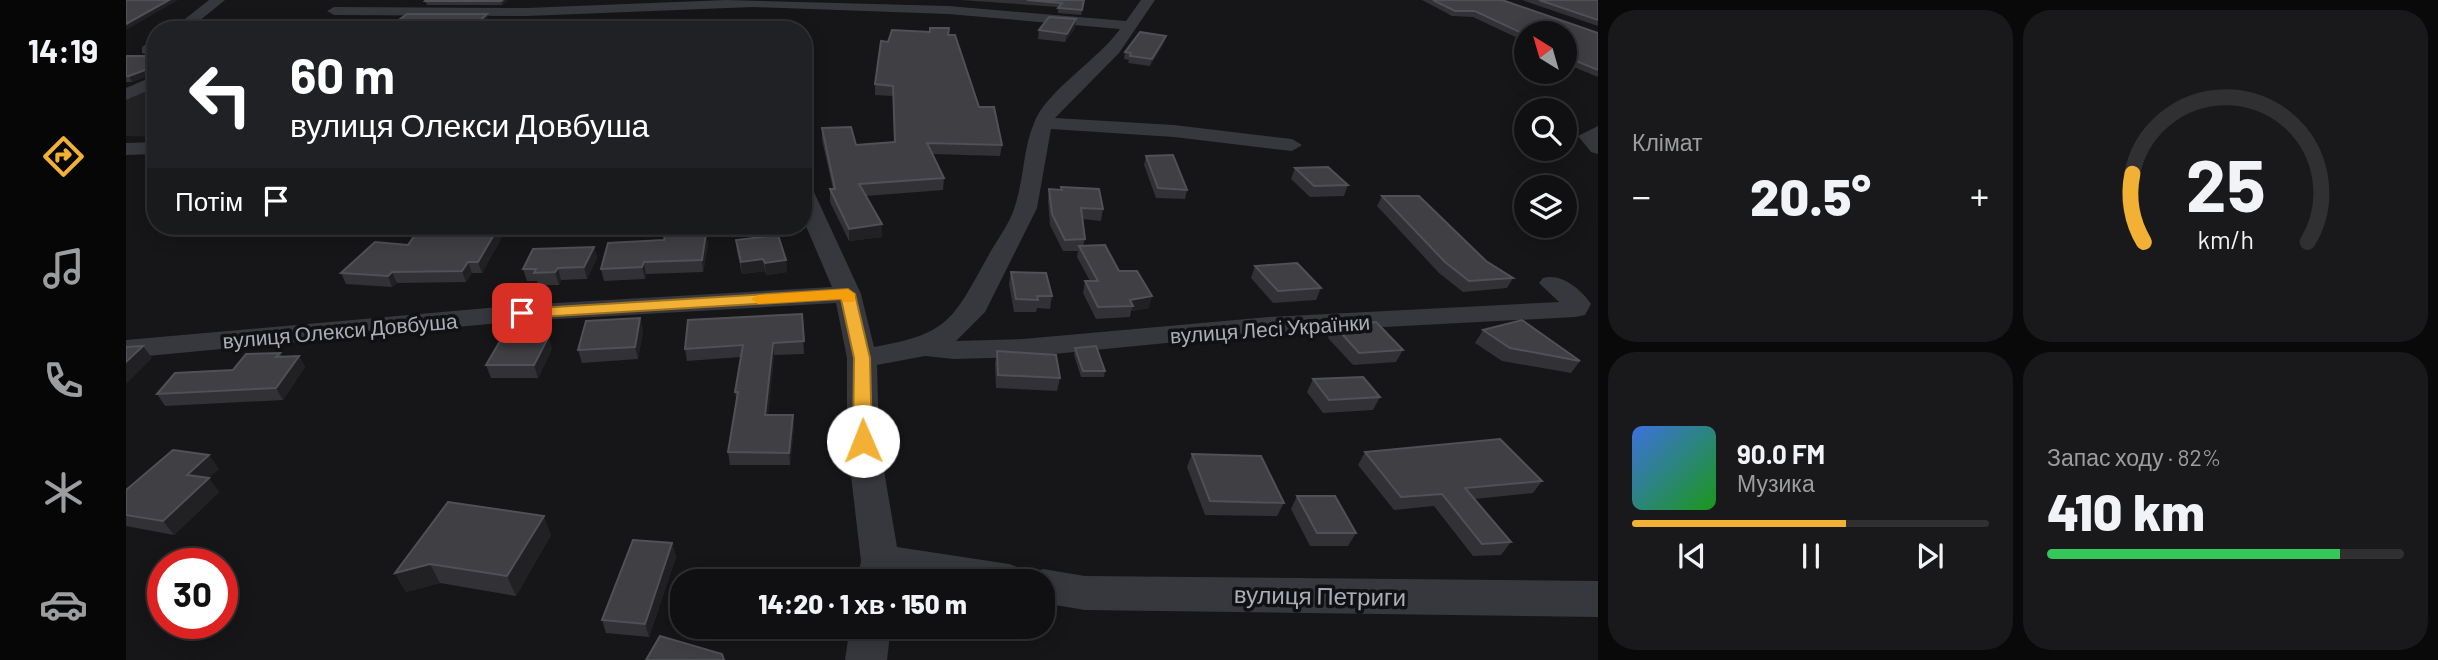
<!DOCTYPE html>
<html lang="uk">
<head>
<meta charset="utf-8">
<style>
	:root { --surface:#101012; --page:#19191b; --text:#f1f3f6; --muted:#9c9d9f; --line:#303032; --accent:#f2b134 }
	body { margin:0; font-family:Barlow,sans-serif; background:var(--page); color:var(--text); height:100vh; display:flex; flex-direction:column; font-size:26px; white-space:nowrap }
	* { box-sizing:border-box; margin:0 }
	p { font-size:23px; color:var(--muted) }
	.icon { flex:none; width:38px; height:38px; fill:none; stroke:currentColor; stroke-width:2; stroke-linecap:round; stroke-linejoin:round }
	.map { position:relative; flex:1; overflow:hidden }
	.details { display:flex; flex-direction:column; gap:10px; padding:10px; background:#09090a; width:840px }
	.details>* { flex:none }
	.top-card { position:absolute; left:21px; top:21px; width:665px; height:214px; border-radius:28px; box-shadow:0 4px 18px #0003,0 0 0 2px var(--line); background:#202124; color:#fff; overflow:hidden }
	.needle { width:46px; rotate:323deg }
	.controls { position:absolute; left:1388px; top:21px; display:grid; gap:14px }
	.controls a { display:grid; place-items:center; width:63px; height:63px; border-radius:50%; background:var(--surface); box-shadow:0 4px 18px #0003,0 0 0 2px var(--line); font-size:35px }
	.speed { position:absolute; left:21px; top:548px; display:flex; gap:14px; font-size:35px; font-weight:700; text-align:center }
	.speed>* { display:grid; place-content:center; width:91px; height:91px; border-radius:50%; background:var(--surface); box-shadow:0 4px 18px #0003,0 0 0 2px var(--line); line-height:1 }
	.speed .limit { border:10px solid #d22; background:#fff; color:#111 }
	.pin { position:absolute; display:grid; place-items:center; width:60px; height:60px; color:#fff; margin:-30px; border-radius:14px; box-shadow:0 4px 10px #0006 }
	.me { position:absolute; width:77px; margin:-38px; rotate:359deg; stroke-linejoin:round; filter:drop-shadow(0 0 5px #0008) }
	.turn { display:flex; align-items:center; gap:24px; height:147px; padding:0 28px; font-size:32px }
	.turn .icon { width:91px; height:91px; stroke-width:2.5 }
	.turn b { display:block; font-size:49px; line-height:60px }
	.then { display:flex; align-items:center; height:66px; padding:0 28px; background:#0003; gap:14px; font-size:26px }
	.big { font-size:52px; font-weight:800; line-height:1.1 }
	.details .widget { flex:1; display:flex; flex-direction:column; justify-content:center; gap:10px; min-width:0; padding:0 24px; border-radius:28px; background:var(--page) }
	.details .dial { align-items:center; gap:0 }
	.dial svg { height:182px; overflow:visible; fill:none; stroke:var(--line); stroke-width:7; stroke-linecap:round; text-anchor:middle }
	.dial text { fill:var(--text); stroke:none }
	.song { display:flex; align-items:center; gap:21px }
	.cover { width:84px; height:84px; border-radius:10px; background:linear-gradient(135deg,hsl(220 70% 55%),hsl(120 70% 35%)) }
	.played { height:7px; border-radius:4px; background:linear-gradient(90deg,var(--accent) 60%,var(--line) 60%) }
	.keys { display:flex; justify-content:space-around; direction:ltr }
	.heat { display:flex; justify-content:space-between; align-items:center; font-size:38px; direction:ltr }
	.charge { height:10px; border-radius:5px; background:linear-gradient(90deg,#34c759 82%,var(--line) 0) }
	.details .tiles { flex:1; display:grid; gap:10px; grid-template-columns:repeat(2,1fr) }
	.trip { position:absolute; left:544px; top:569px; width:385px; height:70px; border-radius:28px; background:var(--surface); box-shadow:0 4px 18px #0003,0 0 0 2px var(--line); font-weight:800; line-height:70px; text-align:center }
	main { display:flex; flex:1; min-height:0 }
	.dock { display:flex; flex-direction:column; width:126px; justify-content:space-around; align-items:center; background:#060607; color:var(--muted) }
	.dock .icon { width:49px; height:49px }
	.dock .active { color:var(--accent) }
	.dock b { font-size:32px; color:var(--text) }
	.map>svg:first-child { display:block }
	.built { fill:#222225 }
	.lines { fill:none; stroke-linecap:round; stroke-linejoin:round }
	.minor { fill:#37383d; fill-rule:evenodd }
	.wall { fill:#323236 }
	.shaded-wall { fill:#212124 }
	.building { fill:#3f3f44; stroke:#4f5156; stroke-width:2 }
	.route { fill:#f2b134; stroke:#9d7322; stroke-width:2 }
	.slow { fill:#f59e0b }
	.labels { text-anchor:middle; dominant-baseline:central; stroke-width:7; stroke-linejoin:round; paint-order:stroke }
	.street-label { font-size:21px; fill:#a8adb8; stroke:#111113 }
	.near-street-label { font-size:24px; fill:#a8adb8; stroke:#111113 }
</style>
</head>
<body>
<main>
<nav class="dock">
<b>14:19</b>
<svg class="icon active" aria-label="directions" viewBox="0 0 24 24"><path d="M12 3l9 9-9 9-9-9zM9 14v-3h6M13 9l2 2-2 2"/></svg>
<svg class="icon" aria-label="music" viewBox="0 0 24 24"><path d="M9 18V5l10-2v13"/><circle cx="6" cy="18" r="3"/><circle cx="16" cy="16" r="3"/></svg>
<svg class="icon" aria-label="phone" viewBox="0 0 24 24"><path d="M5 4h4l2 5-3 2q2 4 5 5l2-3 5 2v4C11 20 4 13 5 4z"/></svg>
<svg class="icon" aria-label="climate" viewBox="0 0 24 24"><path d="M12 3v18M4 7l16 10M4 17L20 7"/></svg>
<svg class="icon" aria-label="car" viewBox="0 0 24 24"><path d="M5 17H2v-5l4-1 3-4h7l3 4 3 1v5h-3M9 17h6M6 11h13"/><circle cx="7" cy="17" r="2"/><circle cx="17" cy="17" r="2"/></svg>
</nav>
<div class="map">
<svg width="1472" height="660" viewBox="0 0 1472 660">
	<rect width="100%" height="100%" fill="#161618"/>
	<!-- built -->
	<polygon class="built" points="30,85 30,137 0,136 0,100"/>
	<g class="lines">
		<!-- minor -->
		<g class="minor">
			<polygon points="83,0 99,0 62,30 45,30"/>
			<path d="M600 0 822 6 1000 21 1015 0H1029L993 53 929 118 1048 125 1166 139 1176 145 1166 151 1048 137 925 129 911 208 859 312 830 341 897 339 1143 317 1433 302 1413 283 1417 278C1435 273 1455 289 1465 304L1459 315 1449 317 1143 333 897 357 828 359 799 356 751 365 753 441 771 547 883 564 897 569 901 578 903 574 917 569 959 576 1472 581V617L959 610 917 603V581H731L735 561 721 441V358L710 303 396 321 0 358V340L396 305 706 287 677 219V185L688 192 735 294 748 347C822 334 826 321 861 258 870 241 884 224 889 206 898 179 897 149 908 123 920 91 972 60 994 29L822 14 627 7 401 16 208 15 201 11 208 7 401 8Z"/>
			<polygon points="30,37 30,57 16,53 16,47"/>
			<polygon points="30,75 30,87 0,100 0,88"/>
			<polygon points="1472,126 1472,154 1465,152 1452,136"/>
			<polygon points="30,142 30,154 0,155 0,143"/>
			<polygon points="724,626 765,626 761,660 719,660"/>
		</g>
	</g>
	<!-- wall -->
	<g class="wall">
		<polygon points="300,0 382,0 376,5 301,5 299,1"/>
		<polygon points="835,0 958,0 955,15 932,13 932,7"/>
		<polygon points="1296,0 1377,0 1472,33 1472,77 1438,63 1438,33 1400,33 1400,42 1347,17 1326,16"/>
		<polygon points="1396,0 1472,0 1472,26"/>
		<polygon points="950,19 949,28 939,42 912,39 913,30"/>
		<polygon points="822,35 853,107 876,145 874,156 807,154 818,178 817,190 739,196 756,224 756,237 723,241 704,202 704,189 707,189 696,140 696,128 730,145 768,142 767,96 749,95 749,84 762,42"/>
		<polygon points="1038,43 1024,66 1002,63 1003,60 998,59 999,52"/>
		<polygon points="0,56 30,56 30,77 29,73 6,82 0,82"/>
		<polygon points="1020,156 1061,190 1059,199 1030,198 1018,165"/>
		<polygon points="1169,168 1222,185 1218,196 1184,197 1165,179"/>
		<polygon points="935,187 977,209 975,221 956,219 959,239 957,246 993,271 1023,308 1005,311 1004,317 970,319 957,293 959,281 964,281 951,257 952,251 937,251 924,225 922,200 923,189 935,190"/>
		<polygon points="1256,196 1387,278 1381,288 1337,292 1313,273 1251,206"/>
		<polygon points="295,226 382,226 356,273 346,273 340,282 271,283 266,287 220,284 215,273 282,245"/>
		<polygon points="580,233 582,245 577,272 520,274 519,279 478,281 475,269 538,240"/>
		<polygon points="610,240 660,260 661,272 640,275 639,271 616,274 611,252"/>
		<polygon points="468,247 471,258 461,279 435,280 433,285 412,285 411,281 401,281 397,269"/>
		<polygon points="1129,266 1195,288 1190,300 1147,303 1125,278"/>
		<polygon points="885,272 926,296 924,309 911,308 910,312 888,312 883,284"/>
		<polygon points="676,314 678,354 648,355 642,415 668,427 664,465 604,465 602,452 611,403 609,392 615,357 561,361 559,349"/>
		<polygon points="514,318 517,331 512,359 456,363 452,350"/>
		<polygon points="1208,325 1277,350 1270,362 1227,365 1202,338"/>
		<polygon points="1357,330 1454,361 1445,373 1376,361 1349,343"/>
		<polygon points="949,348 979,371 978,377 955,377 948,355"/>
		<polygon points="426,349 412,378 365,378 360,365"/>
		<polygon points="871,351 934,378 931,391 870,388 869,364"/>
		<polygon points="154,353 156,356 173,356 179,367 157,400 39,406 31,394 107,370"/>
		<polygon points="1187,379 1254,397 1247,410 1197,413 1181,392"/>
		<polygon points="1239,452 1416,481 1407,493 1348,499 1385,542 1375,555 1347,556 1308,506 1268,510 1232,465"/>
		<polygon points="1066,454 1158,503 1151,516 1079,515 1061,467"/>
		<polygon points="93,469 82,478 93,492 48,535 0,526 0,490"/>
		<polygon points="1171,496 1230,533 1222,546 1184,546 1165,509"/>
		<polygon points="425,535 390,596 314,583 280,592 269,573"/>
		<polygon points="546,543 550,557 523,637 480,633 476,620"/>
	</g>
	<!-- shaded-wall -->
	<g class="shaded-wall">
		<polygon points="43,0 52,0 0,30 0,24"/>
		<polygon points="377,0 382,0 376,5 375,1"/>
		<polygon points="361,14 362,18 350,30 344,30"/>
		<polygon points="950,19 949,28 939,42 941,34"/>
		<polygon points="1040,36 1038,43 1024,66 1026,59"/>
		<polygon points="27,67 30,73 6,82 3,76"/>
		<polygon points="756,224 756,237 723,241 723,229"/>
		<polygon points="373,226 382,226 356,273 352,262"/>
		<polygon points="580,233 582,245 577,272 576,260"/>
		<polygon points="468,247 471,258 461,279 458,267"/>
		<polygon points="637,259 639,271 616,274 615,262"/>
		<polygon points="660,260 661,272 640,275 639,263"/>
		<polygon points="342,262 346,273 340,282 336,271"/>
		<polygon points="518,262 520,274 519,279 516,267"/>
		<polygon points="432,268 435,280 433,285 429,272"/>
		<polygon points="266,272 271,283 266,287 262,276"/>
		<polygon points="1026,296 1023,308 1005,311 1007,306 1004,300"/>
		<polygon points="514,318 517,331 512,359 509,347"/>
		<polygon points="423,336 426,349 412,378 408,365"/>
		<polygon points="647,343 648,355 641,427 639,415"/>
		<polygon points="17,346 26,358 0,384 0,362"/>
		<polygon points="173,356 179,367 157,400 150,388"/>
		<polygon points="667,415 668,427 664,465 663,453"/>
		<polygon points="83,455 93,469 71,488 61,475"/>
		<polygon points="83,478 93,492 48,535 37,521"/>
		<polygon points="418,516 425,535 390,596 381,576"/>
		<polygon points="546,543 550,557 523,637 519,624"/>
		<polygon points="304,564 314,583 280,592 269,573"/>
	</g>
	<!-- building -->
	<g class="building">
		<polygon points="0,0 43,0 0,24"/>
		<polygon points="300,0 377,0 375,1 299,1"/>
		<polygon points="901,0 958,0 956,10 932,8 936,3"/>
		<polygon points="1307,0 1376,0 1472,33 1472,70 1438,56 1438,33 1400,33 1400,35 1349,11 1329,11"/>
		<polygon points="1413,0 1472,0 1472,20"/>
		<polygon points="281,14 361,14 344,30 259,30"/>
		<polygon points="923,17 950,19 941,34 913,30"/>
		<polygon points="804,28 823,28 822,35 829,35 853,107 868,107 876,145 801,143 818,178 733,184 756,224 723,229 704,189 709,189 696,128 725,127 730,145 769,142 767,86 749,84 755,41 762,42 766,30 804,32"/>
		<polygon points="1014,32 1040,36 1026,59 1004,56 1005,53 999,52"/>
		<polygon points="0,56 30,56 30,77 27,67 3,76 0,76"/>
		<polygon points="1047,155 1061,190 1032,188 1020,156"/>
		<polygon points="1202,167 1222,185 1188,186 1169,168"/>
		<polygon points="935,187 973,189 977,209 955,208 959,239 939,240 926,214 923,189 936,190"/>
		<polygon points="1256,196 1293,196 1360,261 1387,278 1343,281 1319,262"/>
		<polygon points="295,226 373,226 352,262 342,262 336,271 266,272 262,276 215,273 249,242 282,245"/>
		<polygon points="580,233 576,260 518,262 516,267 475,269 482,243 538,240 539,235"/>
		<polygon points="652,235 660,260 639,263 637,259 615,262 610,240"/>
		<polygon points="979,245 993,271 1011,271 1026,296 1004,300 1007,306 972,307 959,281 972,281 953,246"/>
		<polygon points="468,247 458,267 432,268 429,272 408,273 410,269 397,269 407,249"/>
		<polygon points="1171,263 1195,288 1152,291 1129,266"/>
		<polygon points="885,272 920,273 926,296 911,296 912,300 890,299"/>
		<polygon points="676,314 678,341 647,343 639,415 667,415 663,453 602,452 612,392 609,392 617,345 559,349 562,320"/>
		<polygon points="514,318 509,347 452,350 460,321"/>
		<polygon points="1396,320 1454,361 1384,348 1357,330"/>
		<polygon points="1250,322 1277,350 1233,353 1208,325"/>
		<polygon points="377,336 423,336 408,365 360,365"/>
		<polygon points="17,346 0,362 0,347"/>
		<polygon points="970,346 979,371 957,371 949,348"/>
		<polygon points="871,351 930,355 934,378 872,375"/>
		<polygon points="154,353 150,357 173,356 150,388 31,394 49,373 107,370 120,354"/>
		<polygon points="1237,377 1254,397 1203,400 1187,379"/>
		<polygon points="1374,439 1416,481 1339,488 1385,542 1356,544 1316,494 1275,497 1239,452"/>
		<polygon points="47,450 83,455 61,475 83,478 37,521 0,515 0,490"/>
		<polygon points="1066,454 1135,456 1158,503 1084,501"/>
		<polygon points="1171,496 1209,496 1230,533 1191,533"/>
		<polygon points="322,502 418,516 381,576 304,564 269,573"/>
		<polygon points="507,540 546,543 519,624 476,620"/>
		<polygon points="534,636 596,654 598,660 520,660"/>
	</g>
	<!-- route -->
	<polygon class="route" points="722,289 729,294 744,358 746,441 737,447 727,441 728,358 715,299 396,318 388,313 396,309"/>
	<!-- slow -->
	<polygon class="slow" points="722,289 729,294 728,302 717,302 715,299 632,304 625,299 632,295"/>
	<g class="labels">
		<!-- street labels -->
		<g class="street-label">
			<text transform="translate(1144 328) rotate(-4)">вулиця Лесі Українки</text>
			<text transform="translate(214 330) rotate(-5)">вулиця Олекси Довбуша</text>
		</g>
		<!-- near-street labels -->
		<g class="near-street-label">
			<text transform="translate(1194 595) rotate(1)">вулиця Петриги</text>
		</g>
	</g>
</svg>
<div class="controls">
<a><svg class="needle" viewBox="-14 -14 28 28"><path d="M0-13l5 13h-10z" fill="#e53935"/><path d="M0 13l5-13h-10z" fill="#9c9d9f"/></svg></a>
<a><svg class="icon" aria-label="search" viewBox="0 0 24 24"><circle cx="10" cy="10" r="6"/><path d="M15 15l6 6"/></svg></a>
<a><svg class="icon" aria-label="layers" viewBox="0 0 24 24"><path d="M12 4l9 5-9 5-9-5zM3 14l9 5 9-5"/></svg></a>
</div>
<div class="speed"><div class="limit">30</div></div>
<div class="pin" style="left:396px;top:313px;background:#d93025"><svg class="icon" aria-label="arrive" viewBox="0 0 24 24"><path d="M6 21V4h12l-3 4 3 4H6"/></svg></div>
<svg class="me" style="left:737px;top:441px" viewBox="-20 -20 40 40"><circle r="19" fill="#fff"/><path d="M0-13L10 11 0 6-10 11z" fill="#f2b134"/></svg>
<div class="trip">14:20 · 1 хв · 150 m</div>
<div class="top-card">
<div class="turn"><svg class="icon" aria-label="left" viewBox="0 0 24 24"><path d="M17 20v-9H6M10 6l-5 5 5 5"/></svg><div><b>60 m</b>вулиця Олекси Довбуша</div></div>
<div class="then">Потім<svg class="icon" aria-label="arrive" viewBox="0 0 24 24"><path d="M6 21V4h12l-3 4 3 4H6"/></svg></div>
</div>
</div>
<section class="details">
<div class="tiles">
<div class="widget"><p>Клімат</p>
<div class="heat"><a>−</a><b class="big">20.5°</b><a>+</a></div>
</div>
<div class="widget dial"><svg viewBox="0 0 100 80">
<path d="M14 69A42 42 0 1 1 86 69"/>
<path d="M14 69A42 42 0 0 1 9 39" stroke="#f2b134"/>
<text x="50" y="56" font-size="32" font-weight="700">25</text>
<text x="50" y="72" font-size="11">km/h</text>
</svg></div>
<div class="widget">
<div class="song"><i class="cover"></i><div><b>90.0 FM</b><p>Музика</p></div></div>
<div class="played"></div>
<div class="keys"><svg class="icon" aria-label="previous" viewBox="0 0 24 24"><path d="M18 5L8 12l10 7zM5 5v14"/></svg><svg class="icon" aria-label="pause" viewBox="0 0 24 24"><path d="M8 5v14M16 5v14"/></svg><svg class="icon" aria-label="next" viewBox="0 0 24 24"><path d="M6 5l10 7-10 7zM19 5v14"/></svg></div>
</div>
<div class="widget"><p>Запас ходу · 82%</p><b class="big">410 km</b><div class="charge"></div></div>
</div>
</section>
</main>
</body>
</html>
